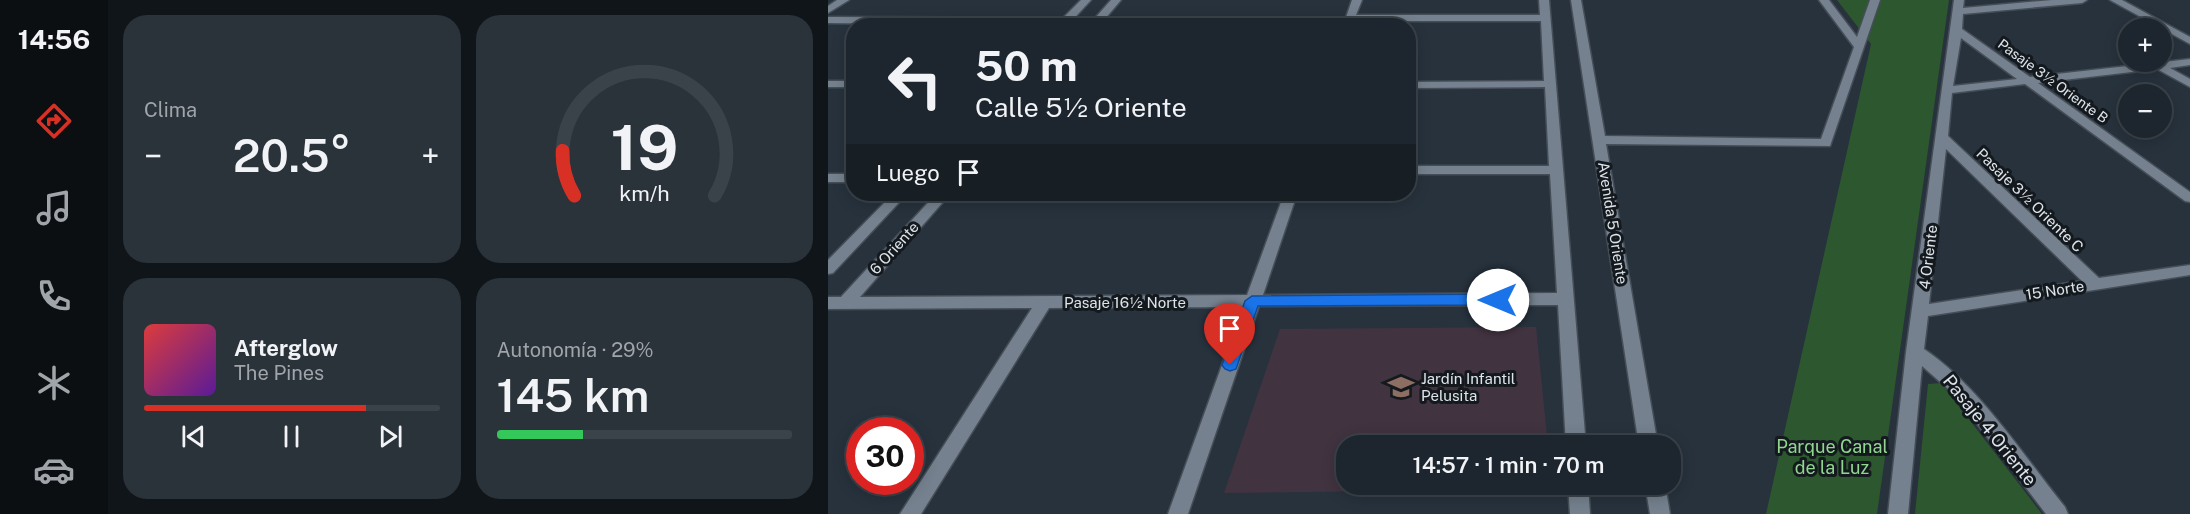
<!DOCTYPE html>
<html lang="es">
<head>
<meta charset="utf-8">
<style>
	:root { --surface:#1d262e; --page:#2a323a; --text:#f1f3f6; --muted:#a0a5aa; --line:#3b434a; --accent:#d93025 }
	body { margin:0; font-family:"Public Sans",sans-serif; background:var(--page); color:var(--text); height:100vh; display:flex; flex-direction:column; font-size:22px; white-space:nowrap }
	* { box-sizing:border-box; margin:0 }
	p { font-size:20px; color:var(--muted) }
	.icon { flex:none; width:33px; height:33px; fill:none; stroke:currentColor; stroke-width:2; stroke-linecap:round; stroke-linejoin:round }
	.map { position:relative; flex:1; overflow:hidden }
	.sheet { display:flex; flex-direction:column; gap:15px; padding:15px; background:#101519; width:720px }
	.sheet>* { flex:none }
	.hud { position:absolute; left:18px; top:18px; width:570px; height:183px; border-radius:24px; box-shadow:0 3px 15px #0003,0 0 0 2px var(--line); background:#1d262e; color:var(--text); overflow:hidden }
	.controls { position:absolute; left:1290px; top:18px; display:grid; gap:12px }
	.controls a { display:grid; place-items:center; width:54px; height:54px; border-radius:50%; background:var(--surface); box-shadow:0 3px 15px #0003,0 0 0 2px var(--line); font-size:30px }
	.speed { position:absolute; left:18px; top:417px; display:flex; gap:12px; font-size:30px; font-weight:700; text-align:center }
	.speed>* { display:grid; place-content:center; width:78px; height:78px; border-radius:50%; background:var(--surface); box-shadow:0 3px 15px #0003,0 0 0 2px var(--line); line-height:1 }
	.speed .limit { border:9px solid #d22; background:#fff; color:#111 }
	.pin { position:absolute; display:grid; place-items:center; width:51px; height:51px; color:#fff; margin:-62px -26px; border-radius:50% 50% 50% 0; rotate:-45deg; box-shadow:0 0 6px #0007 }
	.pin .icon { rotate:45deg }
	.me { position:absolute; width:66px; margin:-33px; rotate:270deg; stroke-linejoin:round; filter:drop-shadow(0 0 4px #0008) }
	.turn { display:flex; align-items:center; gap:21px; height:126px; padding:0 30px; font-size:27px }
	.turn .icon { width:78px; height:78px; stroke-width:2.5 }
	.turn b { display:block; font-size:42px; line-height:51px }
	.then { display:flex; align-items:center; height:57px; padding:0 30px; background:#0003; gap:12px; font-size:22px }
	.big { font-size:45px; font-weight:600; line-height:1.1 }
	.sheet .tile { flex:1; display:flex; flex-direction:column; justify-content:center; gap:9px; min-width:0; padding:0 21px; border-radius:24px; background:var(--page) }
	.sheet .dial { align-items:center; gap:0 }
	.dial svg { height:156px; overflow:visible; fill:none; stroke:var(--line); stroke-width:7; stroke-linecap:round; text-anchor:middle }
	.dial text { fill:var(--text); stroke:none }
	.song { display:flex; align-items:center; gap:18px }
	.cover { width:72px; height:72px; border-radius:9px; background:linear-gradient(135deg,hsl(0 70% 55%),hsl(270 70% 35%)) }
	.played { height:6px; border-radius:3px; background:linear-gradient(90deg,var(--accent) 75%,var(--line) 75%) }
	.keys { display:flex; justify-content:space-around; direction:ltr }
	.heat { display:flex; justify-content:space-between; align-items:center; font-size:33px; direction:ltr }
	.charge { height:9px; border-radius:4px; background:linear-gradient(90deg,#34c759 29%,var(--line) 0) }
	.sheet .tiles { flex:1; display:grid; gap:15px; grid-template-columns:repeat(2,1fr) }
	.trip { position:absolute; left:508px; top:435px; width:345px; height:60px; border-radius:24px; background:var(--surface); box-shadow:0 3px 15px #0003,0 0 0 2px var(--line); font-weight:600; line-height:60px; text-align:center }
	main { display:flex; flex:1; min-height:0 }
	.menu { display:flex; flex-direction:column; width:108px; justify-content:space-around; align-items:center; background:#0c0f12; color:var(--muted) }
	.menu .icon { width:42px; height:42px }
	.menu .on { color:var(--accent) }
	.menu b { font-size:27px; color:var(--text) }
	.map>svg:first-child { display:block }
	.education { fill:#413340 }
	.green { fill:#2d572e }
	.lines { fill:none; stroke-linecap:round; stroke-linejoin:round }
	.minor-casing { stroke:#454e58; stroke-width:3 }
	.minor { fill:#75818e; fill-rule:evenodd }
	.route { fill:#1a73e8; stroke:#114b97; stroke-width:1.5 }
	.labels { text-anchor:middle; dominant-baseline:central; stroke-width:6; stroke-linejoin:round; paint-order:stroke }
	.far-street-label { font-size:14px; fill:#dde4eb; stroke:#14191e }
	.street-label { font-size:15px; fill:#dde4eb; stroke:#14191e }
	.poi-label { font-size:15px; fill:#dde4eb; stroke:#14191e; text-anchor:start }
	.near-street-label { font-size:18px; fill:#dde4eb; stroke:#14191e }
	.near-park-label { font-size:18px; fill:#91d690; stroke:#14191e }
</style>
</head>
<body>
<main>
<nav class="menu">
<b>14:56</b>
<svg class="icon on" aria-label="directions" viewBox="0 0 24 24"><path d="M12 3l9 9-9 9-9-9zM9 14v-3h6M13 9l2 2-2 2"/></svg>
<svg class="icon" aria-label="music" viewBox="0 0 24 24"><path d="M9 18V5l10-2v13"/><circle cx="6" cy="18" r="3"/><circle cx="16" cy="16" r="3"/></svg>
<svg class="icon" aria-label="phone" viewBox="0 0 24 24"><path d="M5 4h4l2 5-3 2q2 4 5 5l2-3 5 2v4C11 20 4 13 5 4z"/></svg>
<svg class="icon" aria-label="climate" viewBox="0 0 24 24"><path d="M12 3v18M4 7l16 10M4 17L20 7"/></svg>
<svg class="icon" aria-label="car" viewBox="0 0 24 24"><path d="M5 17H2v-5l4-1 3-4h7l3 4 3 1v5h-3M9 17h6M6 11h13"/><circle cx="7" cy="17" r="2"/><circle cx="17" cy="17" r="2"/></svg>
</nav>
<section class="sheet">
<div class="tiles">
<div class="tile"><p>Clima</p>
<div class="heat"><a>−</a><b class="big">20.5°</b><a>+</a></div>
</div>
<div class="tile dial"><svg viewBox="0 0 100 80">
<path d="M14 69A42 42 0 1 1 86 69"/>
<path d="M14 69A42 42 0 0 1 8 46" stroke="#d93025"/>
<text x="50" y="56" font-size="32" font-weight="700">19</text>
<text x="50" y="72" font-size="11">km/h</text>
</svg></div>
<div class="tile">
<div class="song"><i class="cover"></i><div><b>Afterglow</b><p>The Pines</p></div></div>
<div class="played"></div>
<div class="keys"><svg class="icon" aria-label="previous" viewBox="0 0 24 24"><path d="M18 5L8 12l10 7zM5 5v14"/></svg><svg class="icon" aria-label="pause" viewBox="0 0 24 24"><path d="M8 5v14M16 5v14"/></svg><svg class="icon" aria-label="next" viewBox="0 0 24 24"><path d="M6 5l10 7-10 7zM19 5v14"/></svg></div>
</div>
<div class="tile"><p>Autonomía · 29%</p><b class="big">145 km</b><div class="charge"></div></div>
</div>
</section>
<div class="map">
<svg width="1362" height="514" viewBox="0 0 1362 514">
	<rect width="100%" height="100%" fill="#27323d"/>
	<!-- education -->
	<polygon class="education" points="708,327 720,445 519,446 519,484 724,484 724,489 396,493 452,329"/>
	<!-- green -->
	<g class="green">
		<polygon points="1009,0 1121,0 1049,514 938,514 1043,44"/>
		<polygon points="1113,383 1214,514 1087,514 1100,384"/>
	</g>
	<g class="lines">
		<!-- minor casing -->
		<g class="minor-casing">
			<g id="minor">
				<polygon points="9,0 21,0 0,13 0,6"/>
				<polygon points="253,0 263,0 239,26 0,23 0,17 235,18"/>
				<polygon points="283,0 293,0 271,26 260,26"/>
				<polygon points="524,0 534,0 528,15 712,15 711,0 721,0 758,446 738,446 730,305 431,306 360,514 340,514 415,307 221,308 93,514 72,514 204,308 0,309 0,297 13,297 108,194 122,194 32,297 419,295 456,194 469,194 435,295 729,293 722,174 580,174 580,166 721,166 717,87 580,88 580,82 716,81 713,21 526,21 525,26 515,26"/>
				<polygon points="743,0 753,0 777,136 993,139 1026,47 991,0 1001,0 1029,37 1042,0 1052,0 1002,146 778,144 830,446 811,446"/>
				<path d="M1126 0H1136L1135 8 1224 0H1259L1254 3 1135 14 1134 29 1202 77 1362 59V65L1342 68 1362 79V87L1329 69 1210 83 1362 192V202L1357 201 1197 84 1124 93 1120 136 1271 278 1362 265V275L1100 316 1096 349C1151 386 1195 455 1237 507L1240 514H1218L1127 395 1094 366 1080 514H1060L1078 352ZM1133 38 1189 79 1125 86ZM1118 149 1254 281 1101 304Z"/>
				<polygon points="1282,0 1294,0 1362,37 1362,44"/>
				<rect x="0" y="81" width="26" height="6"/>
				<rect x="0" y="174" width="26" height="8"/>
				<polygon points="65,194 79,194 5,273 0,274 0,260"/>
				<polygon points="740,484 760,484 762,514 742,514"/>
				<polygon points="817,484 837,484 842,514 822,514"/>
			</g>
		</g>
		<!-- minor -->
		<use href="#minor" class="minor"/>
	</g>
	<!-- route -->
	<polygon class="route" points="670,294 678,300 670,305 430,306 408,369 402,371 397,369 394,365 417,301 424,296"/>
	<!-- icons -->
	<defs>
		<g id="school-bare" transform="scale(2.07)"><path d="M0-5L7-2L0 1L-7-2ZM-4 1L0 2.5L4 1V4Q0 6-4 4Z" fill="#8d6e63" stroke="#14191e" stroke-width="2.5" paint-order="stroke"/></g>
	</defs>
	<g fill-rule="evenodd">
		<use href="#school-bare" x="573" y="387"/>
	</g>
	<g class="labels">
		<!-- far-street labels -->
		<g class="far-street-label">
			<text transform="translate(1225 81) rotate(36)">Pasaje 3½ Oriente B</text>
		</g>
		<!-- street labels -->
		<g class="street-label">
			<text transform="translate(1202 200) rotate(44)">Pasaje 3½ Oriente C</text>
			<text transform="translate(785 223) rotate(81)">Avenida 5 Oriente</text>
			<text transform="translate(66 248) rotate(-48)">6 Oriente</text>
			<text transform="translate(1100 257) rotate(-83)">4 Oriente</text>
			<text transform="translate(1227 290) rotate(-9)">15 Norte</text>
			<text x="297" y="302">Pasaje 16½ Norte</text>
		</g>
		<!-- poi labels -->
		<g class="poi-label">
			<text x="593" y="378">Jardín Infantil<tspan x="593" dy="17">Pelusita</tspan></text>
		</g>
		<!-- near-street labels -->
		<g class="near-street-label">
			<text transform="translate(1162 430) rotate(51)">Pasaje 4 Oriente</text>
		</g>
		<!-- near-park labels -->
		<g class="near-park-label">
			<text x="1004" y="446">Parque Canal<tspan x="1004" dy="21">de la Luz</tspan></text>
		</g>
	</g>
</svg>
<div class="controls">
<a>+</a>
<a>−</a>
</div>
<div class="speed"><div class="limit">30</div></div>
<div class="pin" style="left:402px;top:365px;background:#d93025"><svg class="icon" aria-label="arrive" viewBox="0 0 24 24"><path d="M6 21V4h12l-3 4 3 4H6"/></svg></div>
<svg class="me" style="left:670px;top:300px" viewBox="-20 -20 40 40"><circle r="19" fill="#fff"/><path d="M0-13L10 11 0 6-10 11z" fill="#1a73e8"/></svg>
<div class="trip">14:57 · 1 min · 70 m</div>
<div class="hud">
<div class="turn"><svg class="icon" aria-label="left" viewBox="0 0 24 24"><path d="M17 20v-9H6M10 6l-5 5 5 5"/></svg><div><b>50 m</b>Calle 5½ Oriente</div></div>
<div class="then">Luego<svg class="icon" aria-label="arrive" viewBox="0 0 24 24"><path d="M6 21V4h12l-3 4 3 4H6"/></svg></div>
</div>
</div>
</main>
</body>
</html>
